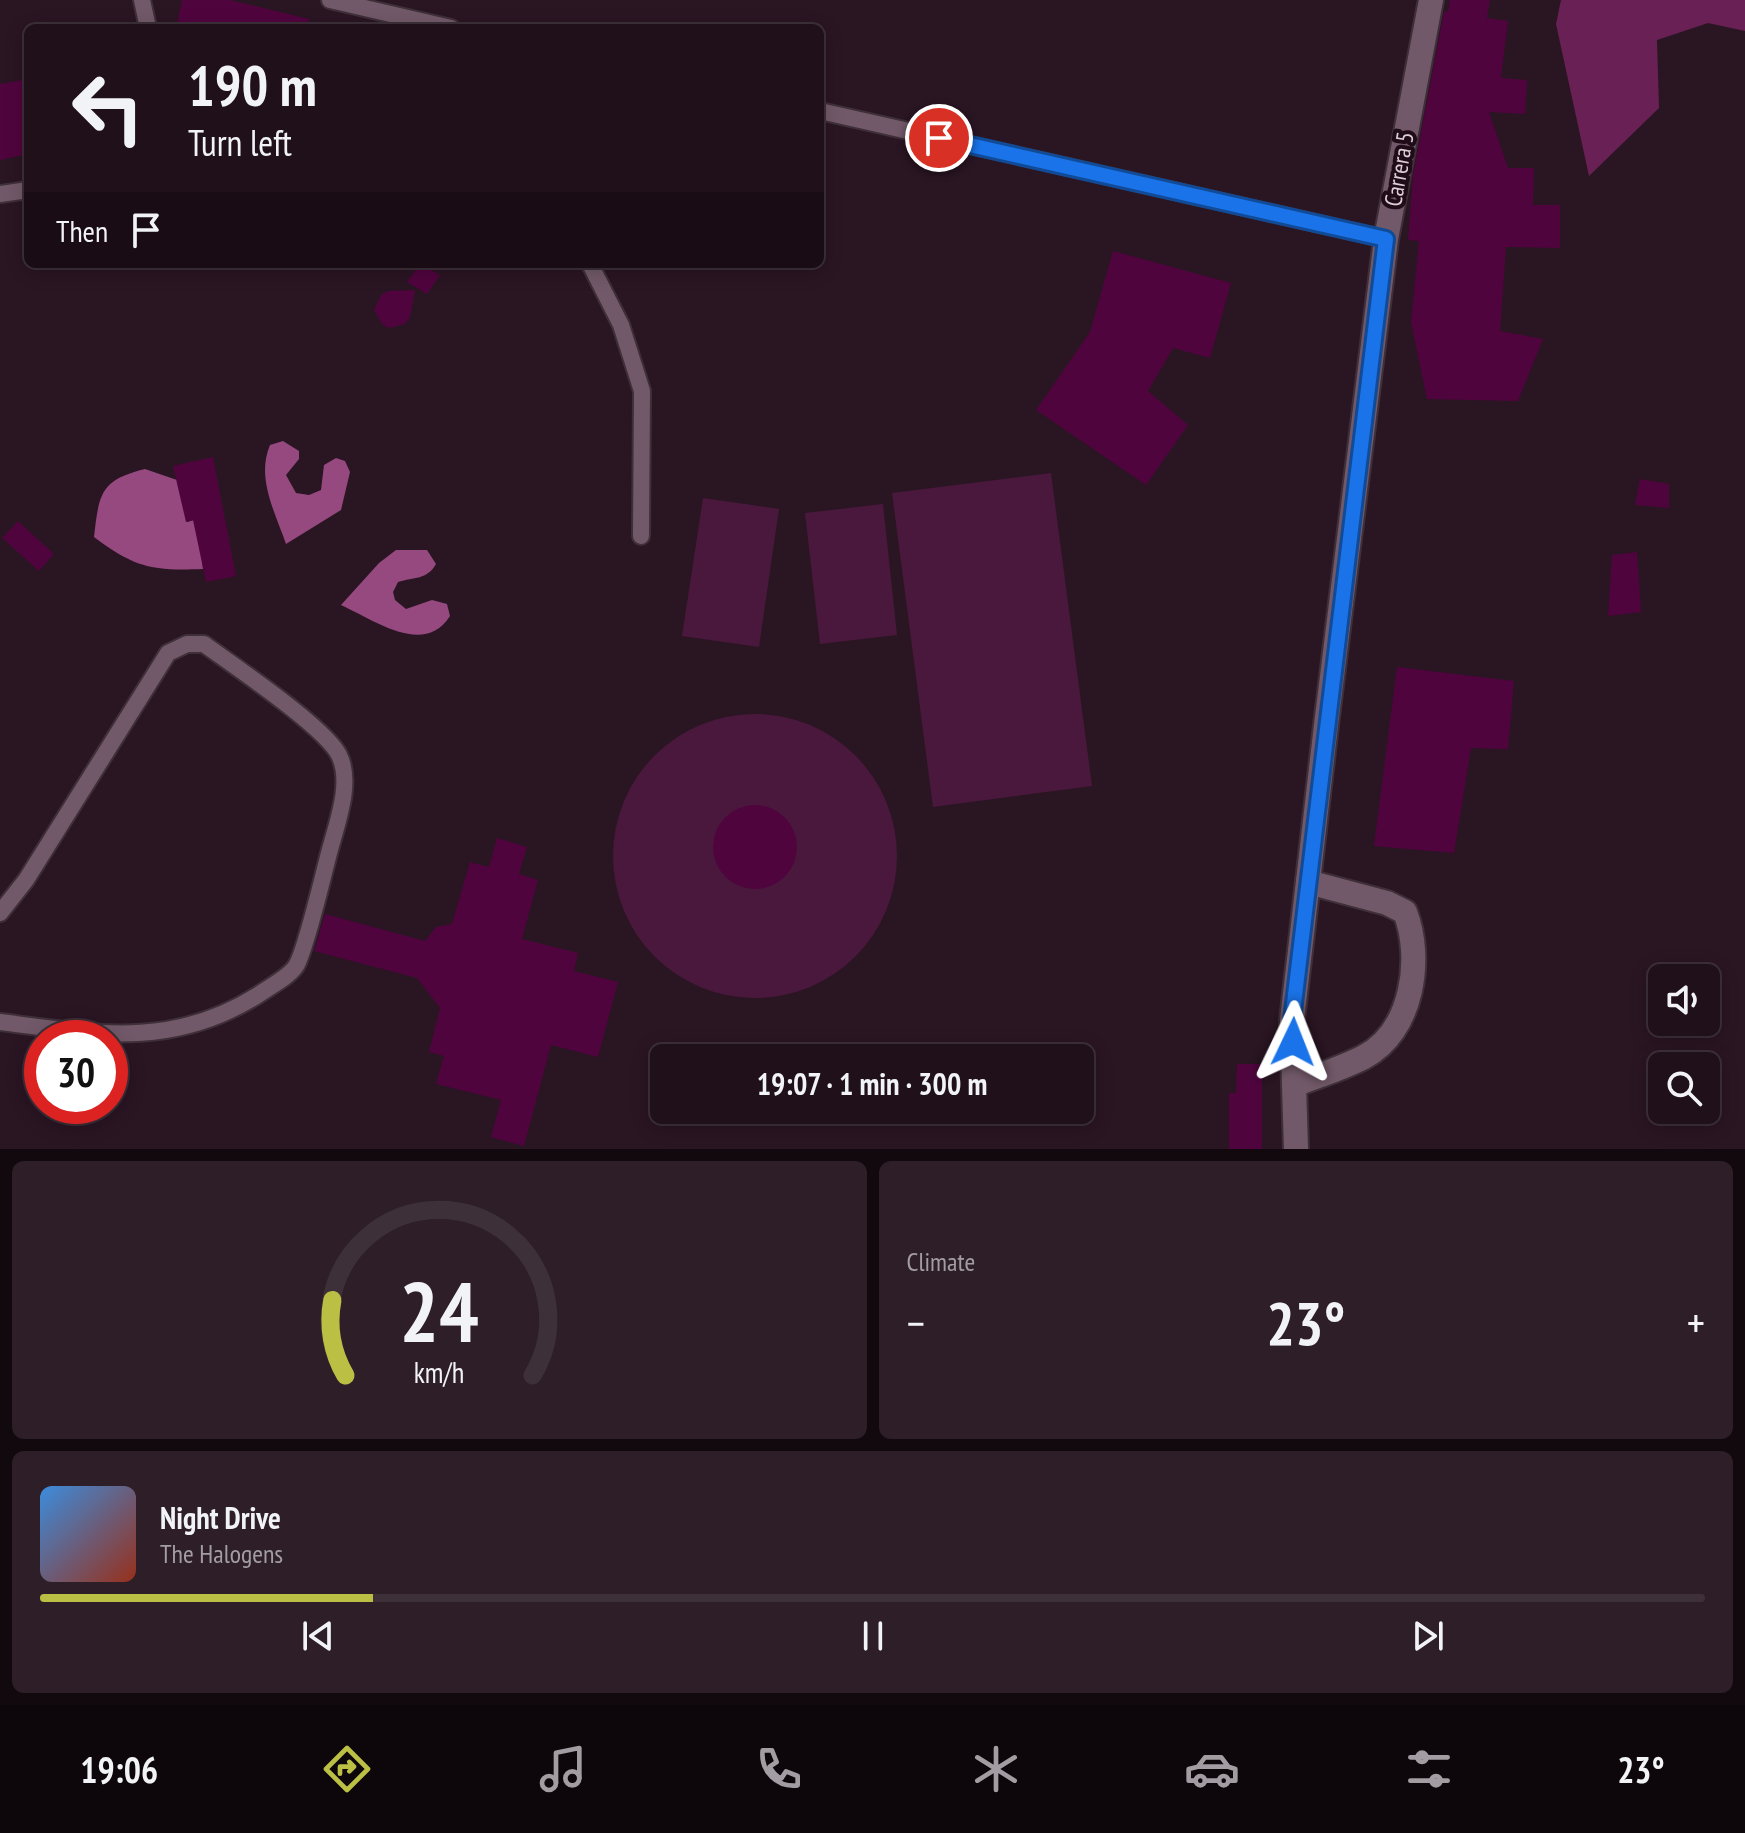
<!DOCTYPE html>
<html lang="en">
<head>
<meta charset="utf-8">
<style>
	:root { --surface:#20101a; --page:#2d1e27; --text:#f1f3f6; --muted:#a29da2; --line:#3d3039; --accent:#bbc044 }
	body { margin:0; font-family:"PT Sans Narrow",sans-serif; background:var(--page); color:var(--text); height:100vh; display:flex; flex-direction:column; font-size:30px; white-space:nowrap }
	* { box-sizing:border-box; margin:0 }
	p { font-size:26px; color:var(--muted) }
	.icon { flex:none; width:44px; height:44px; fill:none; stroke:currentColor; stroke-width:2; stroke-linecap:round; stroke-linejoin:round }
	.map { position:relative; height:1149px; overflow:hidden }
	.details { display:flex; flex-direction:column; gap:12px; padding:12px; background:#12090e; flex:1 }
	.details>* { flex:none }
	.banner { position:absolute; left:24px; top:24px; width:800px; height:244px; border-radius:12px; box-shadow:0 4px 20px #0003,0 0 0 2px var(--line); background:#20101a; color:var(--text); overflow:hidden }
	.controls { position:absolute; left:1648px; top:964px; display:grid; gap:16px }
	.controls a { display:grid; place-items:center; width:72px; height:72px; border-radius:12px; background:var(--surface); box-shadow:0 4px 20px #0003,0 0 0 2px var(--line); font-size:40px }
	.speed { position:absolute; left:24px; top:1020px; display:flex; gap:16px; font-size:40px; font-weight:700; text-align:center }
	.speed>* { display:grid; place-content:center; width:104px; height:104px; border-radius:50%; background:var(--surface); box-shadow:0 4px 20px #0003,0 0 0 2px var(--line); line-height:1 }
	.speed .limit { border:12px solid #d22; background:#fff; color:#111 }
	.pin { position:absolute; display:grid; place-items:center; width:68px; height:68px; color:#fff; margin:-34px; border:4px solid #fff; border-radius:50%; box-shadow:0 2px 8px #0007 }
	.me { position:absolute; width:88px; margin:-44px; rotate:2deg; stroke-linejoin:round; filter:drop-shadow(0 0 6px #0008) }
	.turn { display:flex; align-items:center; gap:28px; height:168px; padding:0 32px; font-size:36px }
	.turn .icon { width:104px; height:104px; stroke-width:2.5 }
	.turn b { display:block; font-size:56px; line-height:68px }
	.then { display:flex; align-items:center; height:76px; padding:0 32px; background:#0003; gap:16px; font-size:30px }
	.big { font-size:60px; font-weight:700; line-height:1.1 }
	.details .card { flex:1; display:flex; flex-direction:column; justify-content:center; gap:12px; min-width:0; padding:0 28px; border-radius:12px; background:var(--page) }
	.details .dial { align-items:center; gap:0 }
	.dial svg { height:208px; overflow:visible; fill:none; stroke:var(--line); stroke-width:7; stroke-linecap:round; text-anchor:middle }
	.dial text { fill:var(--text); stroke:none }
	.song { display:flex; align-items:center; gap:24px }
	.cover { width:96px; height:96px; border-radius:12px; background:linear-gradient(135deg,hsl(210 70% 55%),hsl(10 70% 35%)) }
	.played { height:8px; border-radius:4px; background:linear-gradient(90deg,var(--accent) 20%,var(--line) 20%) }
	.keys { display:flex; justify-content:space-around; direction:ltr }
	.heat { display:flex; justify-content:space-between; align-items:center; font-size:44px; direction:ltr }
	.details .tiles { flex:1; display:grid; gap:12px; grid-template-columns:1fr 1fr }
	.card:last-child { grid-column:span 2 }
	.trip { position:absolute; left:650px; top:1044px; width:444px; height:80px; border-radius:12px; background:var(--surface); box-shadow:0 4px 20px #0003,0 0 0 2px var(--line); font-weight:700; line-height:80px; text-align:center }
	.tabs { display:flex; height:128px; justify-content:space-around; align-items:center; background:#0d060a; color:var(--muted) }
	.tabs .icon { width:56px; height:56px }
	.tabs .on { color:var(--accent) }
	.tabs b { font-size:36px; color:var(--text) }
	.map>svg:first-child { display:block }
	.green { fill:#4a183c }
	.forest { fill:#692055 }
	.water { fill:#95497e }
	.building { fill:#50043e }
	.lines { fill:none; stroke-linecap:round; stroke-linejoin:round }
	.service-casing { stroke:#3e2f38; stroke-width:20 }
	.minor-casing { stroke:#3e2f38; stroke-width:28 }
	.service { stroke:#725969; stroke-width:16 }
	.minor { stroke:#725969; stroke-width:24 }
	.route-casing { stroke:#114b97; stroke-width:20 }
	.route { stroke:#1a73e8; stroke-width:14 }
	.labels { text-anchor:middle; dominant-baseline:central; stroke-width:8; stroke-linejoin:round; paint-order:stroke }
	.street-label { font-size:24px; fill:#dccdd6; stroke:#200c19 }
</style>
</head>
<body>
<div class="map">
<svg width="1745" height="1149" viewBox="0 0 1745 1149">
	<rect width="100%" height="100%" fill="#2a1523"/>
	<!-- green -->
	<g class="green">
		<polygon points="1051,473 1092,786 933,807 892,493"/>
		<polygon points="703,498 779,509 759,647 682,636"/>
		<polygon points="883,504 897,635 820,644 805,513"/>
		<circle cx="755" cy="856" r="142"/>
	</g>
	<!-- forest -->
	<polygon class="forest" points="1561,0 1745,0 1745,31 1708,23 1657,40 1659,108 1589,176 1556,24"/>
	<!-- water -->
	<g class="water">
		<path d="M283 441 299 451V459L286 475 296 493 309 495 321 490 324 465 336 458 345 461 350 472 341 510 286 544C275 512 256 478 270 445Z"/>
		<path d="M145 469 177 480 187 522 198 519 203 569C153 571 135 568 94 537 99 494 100 480 145 469Z"/>
		<path d="M396 550H427L436 564C427 580 414 577 398 582L393 592 395 600 406 609 432 600 447 604 450 616C424 657 374 620 341 605L379 563Z"/>
	</g>
	<!-- building -->
	<g class="building">
		<polygon points="182,0 230,0 309,19 308,28 176,28"/>
		<polygon points="1450,0 1490,0 1487,18 1508,21 1501,78 1527,80 1525,114 1489,112 1508,168 1534,168 1533,205 1560,205 1560,248 1506,247 1500,331 1543,339 1518,401 1427,399 1411,322 1419,241 1408,240 1413,175 1444,11 1448,12"/>
		<polygon points="28,79 28,154 0,160 0,84"/>
		<polygon points="1113,251 1231,283 1210,358 1173,348 1148,391 1188,425 1146,485 1036,410 1090,332"/>
		<polygon points="420,264 440,275 427,294 407,282"/>
		<polygon points="415,290 410,317 405,324 389,328 382,324 374,310 381,295 388,291"/>
		<polygon points="213,457 236,576 206,582 193,520 186,522 173,466"/>
		<polygon points="1640,479 1669,484 1669,508 1635,505"/>
		<polygon points="18,521 54,554 39,571 2,538"/>
		<polygon points="1637,552 1641,612 1608,616 1612,555"/>
		<polygon points="1397,667 1514,681 1508,749 1471,748 1454,853 1374,846"/>
		<circle cx="755" cy="847" r="42"/>
		<polygon points="497,838 527,847 519,874 538,880 522,939 578,953 574,971 618,982 598,1057 551,1045 524,1146 491,1137 501,1100 436,1084 444,1056 429,1052 440,1008 417,978 314,951 325,914 425,941 436,927 452,924 470,862 489,867"/>
		<polygon points="1237,1064 1262,1064 1262,1149 1229,1149 1229,1093 1236,1093"/>
	</g>
	<g class="lines">
		<!-- service casing -->
		<g class="service-casing">
			<g id="service">
				<polyline points="142,0 148,28"/>
				<polyline points="330,0 451,28"/>
				<polyline points="820,111 1386,239"/>
				<polyline points="0,194 28,190"/>
				<polyline points="590,264 621,325 642,391 641,536"/>
				<path d="M0 913 26 880 168 653 187 644H204C234 666 325 727 339 755 354 785 334 830 327 861 322 880 305 952 296 966 289 977 269 987 258 995 172 1049 95 1034 0 1022"/>
			</g>
		</g>
		<!-- minor casing -->
		<g class="minor-casing">
			<g id="minor">
				<path d="M1294 1085C1317 1076 1343 1068 1364 1057 1413 1031 1423 958 1405 912L1387 903 1308 882"/>
				<polyline points="1296,1149 1292,1020 1326,725 1386,239 1431,0"/>
			</g>
		</g>
		<!-- service -->
		<use href="#service" class="service"/>
		<!-- minor -->
		<use href="#minor" class="minor"/>
	</g>
	<g class="lines">
		<!-- route casing -->
		<g class="route-casing">
			<polyline id="route" points="939,138 1386,239 1292,1020 1293,1042"/>
		</g>
		<!-- route -->
		<use href="#route" class="route"/>
	</g>
	<g class="labels">
		<!-- street labels -->
		<g class="street-label">
			<text transform="translate(1399 169) rotate(-80)">Carrera 5</text>
		</g>
	</g>
</svg>
<div class="controls">
<a><svg class="icon" aria-label="sound" viewBox="0 0 24 24"><path d="M4 9h4l5-4v14l-5-4H4zM17 9q2 3 0 6"/></svg></a>
<a><svg class="icon" aria-label="search" viewBox="0 0 24 24"><circle cx="10" cy="10" r="6"/><path d="M15 15l6 6"/></svg></a>
</div>
<div class="speed"><div class="limit">30</div></div>
<div class="pin" style="left:939px;top:138px;background:#d93025"><svg class="icon" aria-label="arrive" viewBox="0 0 24 24"><path d="M6 21V4h12l-3 4 3 4H6"/></svg></div>
<svg class="me" style="left:1293px;top:1042px" viewBox="-20 -20 40 40"><path d="M0-17L14 15 0 8-14 15z" fill="#1a73e8" stroke="#fff" stroke-width="4"/></svg>
<div class="trip">19:07 · 1 min · 300 m</div>
<div class="banner">
<div class="turn"><svg class="icon" aria-label="left" viewBox="0 0 24 24"><path d="M17 20v-9H6M10 6l-5 5 5 5"/></svg><div><b>190 m</b>Turn left</div></div>
<div class="then">Then<svg class="icon" aria-label="arrive" viewBox="0 0 24 24"><path d="M6 21V4h12l-3 4 3 4H6"/></svg></div>
</div>
</div>
<section class="details">
<div class="tiles">
<div class="card dial"><svg viewBox="0 0 100 80">
<path d="M14 69A42 42 0 1 1 86 69"/>
<path d="M14 69A42 42 0 0 1 9 40" stroke="#bbc044"/>
<text x="50" y="56" font-size="32" font-weight="700">24</text>
<text x="50" y="72" font-size="11">km/h</text>
</svg></div>
<div class="card"><p>Climate</p>
<div class="heat"><a>−</a><b class="big">23°</b><a>+</a></div>
</div>
<div class="card">
<div class="song"><i class="cover"></i><div><b>Night Drive</b><p>The Halogens</p></div></div>
<div class="played"></div>
<div class="keys"><svg class="icon" aria-label="previous" viewBox="0 0 24 24"><path d="M18 5L8 12l10 7zM5 5v14"/></svg><svg class="icon" aria-label="pause" viewBox="0 0 24 24"><path d="M8 5v14M16 5v14"/></svg><svg class="icon" aria-label="next" viewBox="0 0 24 24"><path d="M6 5l10 7-10 7zM19 5v14"/></svg></div>
</div>
</div>
</section>
<nav class="tabs">
<b>19:06</b>
<svg class="icon on" aria-label="directions" viewBox="0 0 24 24"><path d="M12 3l9 9-9 9-9-9zM9 14v-3h6M13 9l2 2-2 2"/></svg>
<svg class="icon" aria-label="music" viewBox="0 0 24 24"><path d="M9 18V5l10-2v13"/><circle cx="6" cy="18" r="3"/><circle cx="16" cy="16" r="3"/></svg>
<svg class="icon" aria-label="phone" viewBox="0 0 24 24"><path d="M5 4h4l2 5-3 2q2 4 5 5l2-3 5 2v4C11 20 4 13 5 4z"/></svg>
<svg class="icon" aria-label="climate" viewBox="0 0 24 24"><path d="M12 3v18M4 7l16 10M4 17L20 7"/></svg>
<svg class="icon" aria-label="car" viewBox="0 0 24 24"><path d="M5 17H2v-5l4-1 3-4h7l3 4 3 1v5h-3M9 17h6M6 11h13"/><circle cx="7" cy="17" r="2"/><circle cx="17" cy="17" r="2"/></svg>
<svg class="icon" aria-label="filters" viewBox="0 0 24 24"><path d="M4 7h16M4 17h16"/><circle cx="9" cy="7" r="2"/><circle cx="15" cy="17" r="2"/></svg>
<b>23°</b>
</nav>
</body>
</html>
